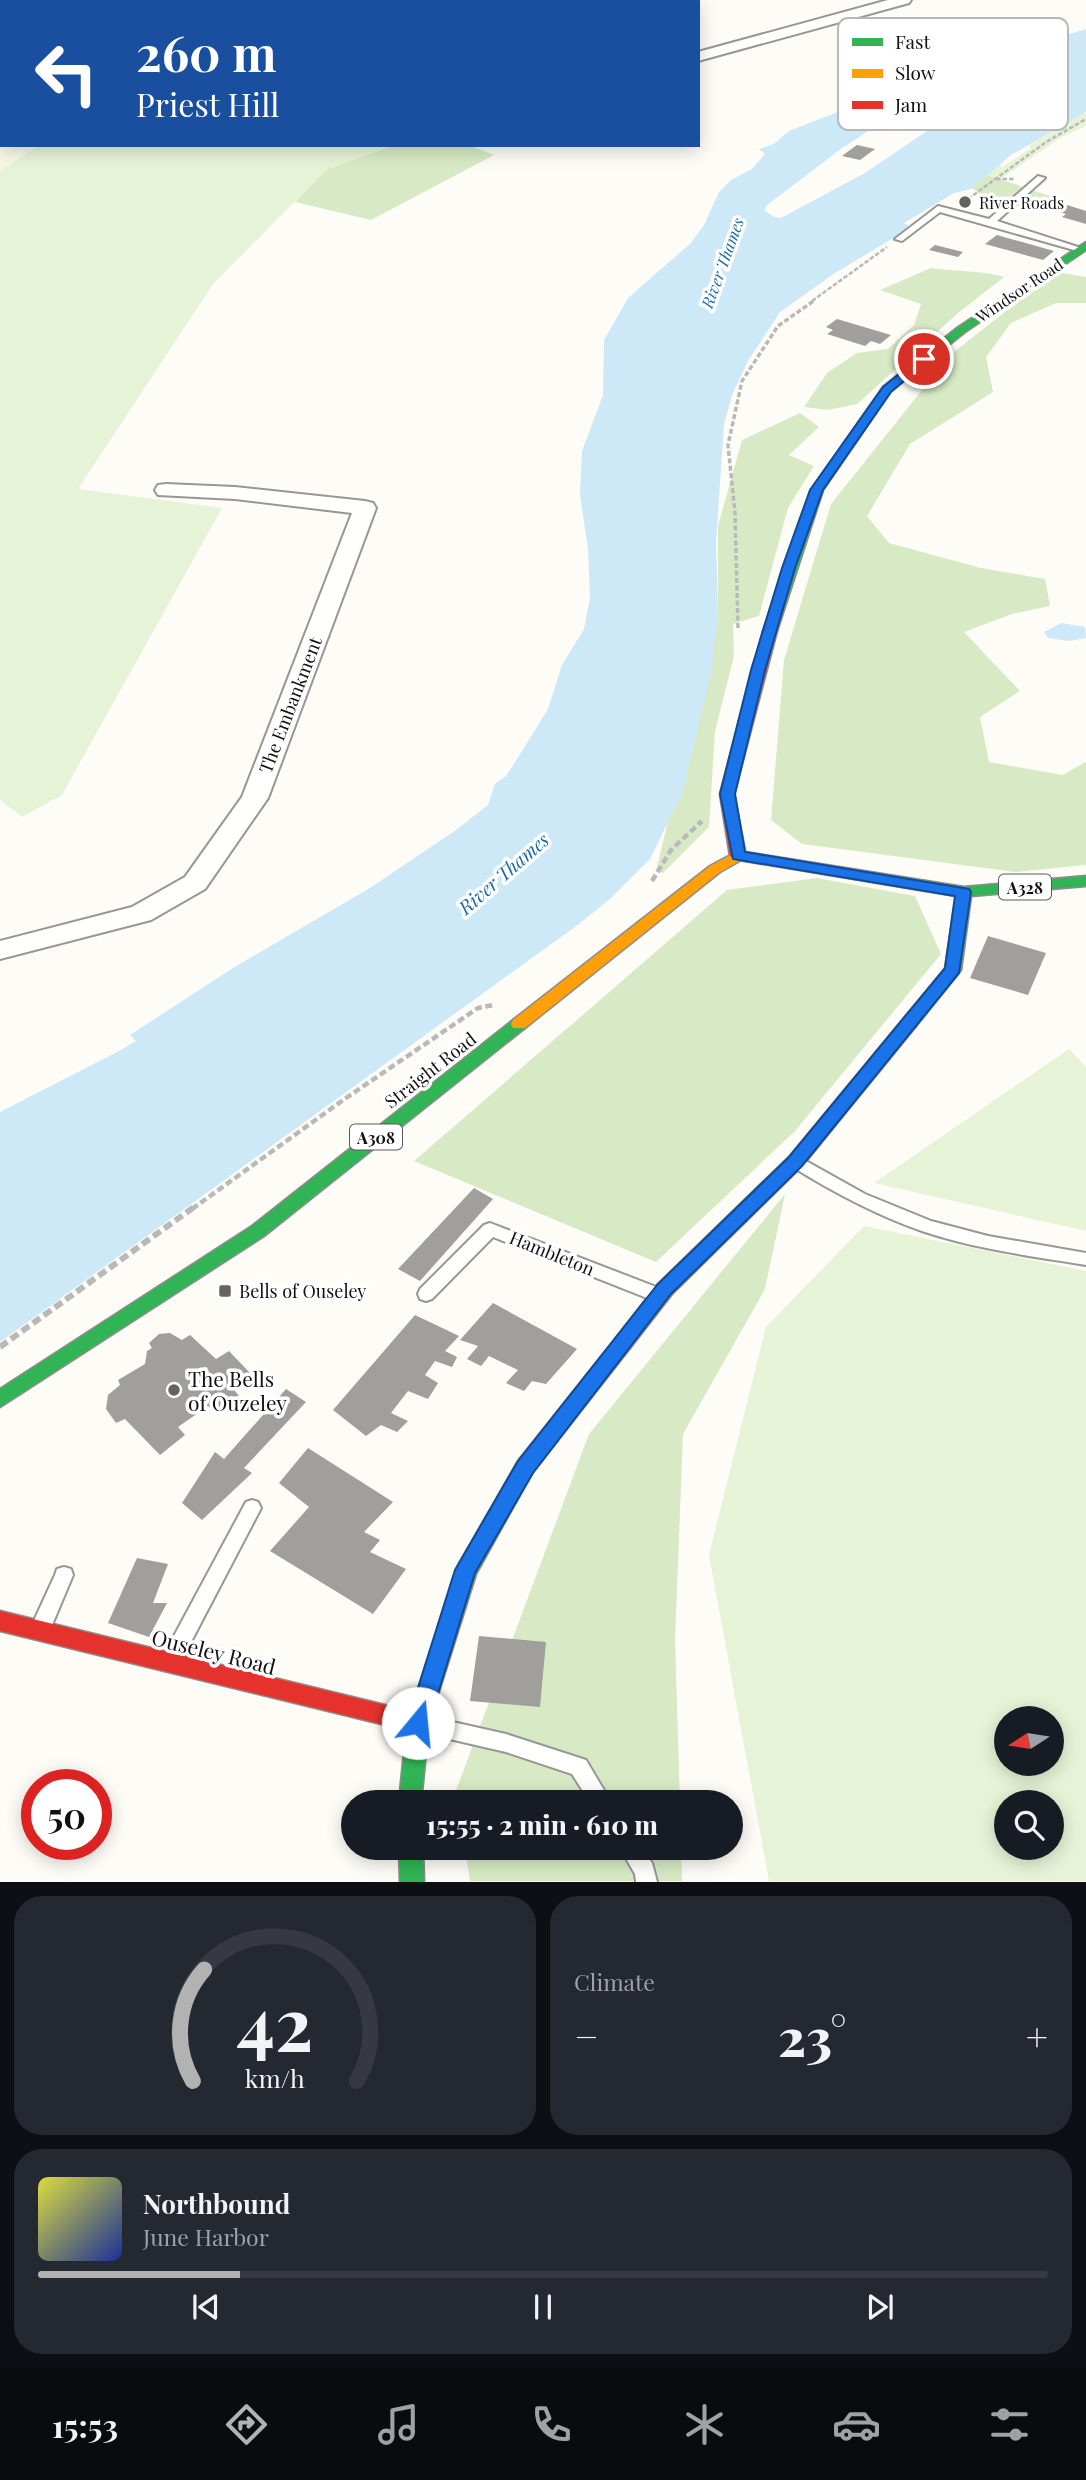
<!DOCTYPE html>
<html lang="en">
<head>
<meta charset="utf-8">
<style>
	:root { --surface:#171b24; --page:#242831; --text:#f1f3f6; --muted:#9ea1a6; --line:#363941; --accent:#b2b2b3 }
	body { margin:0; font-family:"Playfair Display",serif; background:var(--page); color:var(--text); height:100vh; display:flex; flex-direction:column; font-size:26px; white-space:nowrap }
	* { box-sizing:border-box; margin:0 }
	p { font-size:23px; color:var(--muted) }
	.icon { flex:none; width:38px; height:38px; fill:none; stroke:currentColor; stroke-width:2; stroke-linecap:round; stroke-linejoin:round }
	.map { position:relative; height:1882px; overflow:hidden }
	.details { display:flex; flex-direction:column; gap:14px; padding:14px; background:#0d0f14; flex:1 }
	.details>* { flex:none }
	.banner { position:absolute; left:0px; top:0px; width:700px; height:147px; box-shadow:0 4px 18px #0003; background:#1a4fa0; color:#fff; overflow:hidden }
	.needle { width:46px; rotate:258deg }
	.tools { position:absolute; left:994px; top:1706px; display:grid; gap:14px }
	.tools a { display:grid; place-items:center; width:70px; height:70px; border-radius:50%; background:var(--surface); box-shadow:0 4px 18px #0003; font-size:35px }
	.speed { position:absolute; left:21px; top:1769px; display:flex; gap:14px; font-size:35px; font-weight:700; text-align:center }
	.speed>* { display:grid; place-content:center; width:91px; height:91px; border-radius:50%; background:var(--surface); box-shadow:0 4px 18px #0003; line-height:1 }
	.speed .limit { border:10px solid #d22; background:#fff; color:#111 }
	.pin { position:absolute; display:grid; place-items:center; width:60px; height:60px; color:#fff; margin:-30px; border:4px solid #fff; border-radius:50%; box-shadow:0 2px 7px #0007 }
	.me { position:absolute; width:77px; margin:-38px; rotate:17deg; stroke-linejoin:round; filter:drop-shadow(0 0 5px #0008) }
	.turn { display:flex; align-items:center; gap:24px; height:147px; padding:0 21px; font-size:32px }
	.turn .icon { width:91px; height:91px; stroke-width:2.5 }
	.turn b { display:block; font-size:49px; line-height:60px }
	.big { font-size:52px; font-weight:800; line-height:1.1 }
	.details .tile { flex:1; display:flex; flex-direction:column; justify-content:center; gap:10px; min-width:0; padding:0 24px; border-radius:28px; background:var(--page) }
	.details .dial { align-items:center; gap:0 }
	.dial svg { height:182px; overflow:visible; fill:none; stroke:var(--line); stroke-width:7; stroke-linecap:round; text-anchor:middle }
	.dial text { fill:var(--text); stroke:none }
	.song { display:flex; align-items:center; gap:21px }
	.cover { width:84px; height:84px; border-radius:10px; background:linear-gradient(135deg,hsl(60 70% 55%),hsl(230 70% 35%)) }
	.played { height:7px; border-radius:4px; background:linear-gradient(90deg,var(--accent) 20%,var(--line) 20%) }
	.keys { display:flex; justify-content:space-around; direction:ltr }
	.heat { display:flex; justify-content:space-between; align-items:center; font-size:38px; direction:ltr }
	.details .tiles { flex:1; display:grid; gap:14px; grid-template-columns:1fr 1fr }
	.tile:last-child { grid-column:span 2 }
	.trip { position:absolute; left:341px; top:1790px; width:402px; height:70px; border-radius:35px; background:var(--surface); box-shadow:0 4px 18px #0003; font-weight:800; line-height:70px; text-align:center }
	.dock { display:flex; height:112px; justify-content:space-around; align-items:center; background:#090b0e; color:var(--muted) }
	.dock .icon { width:49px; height:49px }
	.dock .current { color:var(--accent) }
	.dock b { font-size:32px; color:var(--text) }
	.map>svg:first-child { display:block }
	.farmland { fill:#f9f7e4 }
	.green { fill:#e7f3d7; fill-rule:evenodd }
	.forest { fill:#d8eac5 }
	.water { fill:#cde8f7; fill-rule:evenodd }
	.building { fill:#a19f9c }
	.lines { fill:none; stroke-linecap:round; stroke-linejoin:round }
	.lane-casing { stroke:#979795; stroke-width:4 }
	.street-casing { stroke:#979795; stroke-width:4 }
	.fast-casing { stroke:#8e8d8b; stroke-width:3 }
	.slow-casing { stroke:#8e8d8b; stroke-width:3 }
	.jam-casing { stroke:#8e8d8b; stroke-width:3 }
	.path-far3 { stroke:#b9b9b8; stroke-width:2.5; stroke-dasharray:4.5 2; stroke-linecap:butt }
	.path-far2 { stroke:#b9b9b8; stroke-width:3.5; stroke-dasharray:5 2.5; stroke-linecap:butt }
	.path-far1 { stroke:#b9b9b8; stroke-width:4.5; stroke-dasharray:7 3.5; stroke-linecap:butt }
	.path { stroke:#b9b9b8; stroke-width:6; stroke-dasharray:9 4.5; stroke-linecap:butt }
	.lane { fill:#fffffe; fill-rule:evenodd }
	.street { fill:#fffffe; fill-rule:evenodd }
	.fast { fill:#30b455; fill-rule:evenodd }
	.slow { fill:#ff9f0a; fill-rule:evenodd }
	.jam { fill:#e5322d; fill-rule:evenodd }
	.route { fill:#1a73e8; stroke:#114b97; stroke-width:2 }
	.poi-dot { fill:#646362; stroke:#fff; stroke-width:2.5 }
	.labels { text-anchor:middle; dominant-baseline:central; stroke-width:7; stroke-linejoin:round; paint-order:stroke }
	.far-poi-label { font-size:16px; fill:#111; stroke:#fff; text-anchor:start }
	.far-water-label { font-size:16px; font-style:italic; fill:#1768a6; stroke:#fff }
	.far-street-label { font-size:16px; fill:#111; stroke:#fff }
	.shield { fill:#fff; stroke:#585858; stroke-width:2 }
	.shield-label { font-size:16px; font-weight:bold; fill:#111 }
	.street-label { font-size:18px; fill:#111; stroke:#fff }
	.poi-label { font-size:18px; fill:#111; stroke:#fff; text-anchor:start }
	.water-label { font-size:19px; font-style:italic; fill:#1768a6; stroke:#fff }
	.near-poi-label { font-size:21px; fill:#111; stroke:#fff; text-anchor:start }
	.near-street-label { font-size:21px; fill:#111; stroke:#fff }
	.key { fill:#fff; stroke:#b8b8b8; stroke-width:2 }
	.key-label { font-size:19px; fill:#111 }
</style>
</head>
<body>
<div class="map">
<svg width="1086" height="1882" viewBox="0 0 1086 1882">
	<rect width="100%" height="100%" fill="#fdfcf7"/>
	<!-- farmland -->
	<g class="farmland">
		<polygon points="0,0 31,2 2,2 2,145 39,145 0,171"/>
		<polygon points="126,0 450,0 105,2"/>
	</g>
	<!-- green -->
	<g class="green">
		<polygon points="1086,112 1086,126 1060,138 999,180 987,175 1000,162 1001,168 1031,148 1029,145"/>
		<polygon points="39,145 394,145 326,170 213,284 78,489 222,508 62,795 22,817 0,800 0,171"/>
		<polygon points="1069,1049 1086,1067 1086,1231 874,1183"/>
		<path d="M864 1226 1086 1271V1881H769L709 1555 766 1327ZM1052 1718V1764H1006V1718ZM1052 1802V1848H1006V1802Z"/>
	</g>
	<!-- forest -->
	<g class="forest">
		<polygon points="394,145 469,145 494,155 371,220 295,202 326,170"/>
		<polygon points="987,175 1059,199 1060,202 1044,211 983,197 972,188"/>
		<path d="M931 268C952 271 985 271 1004 277L958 313 857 404 828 410 804 407 827 373 857 353 888 349 914 325 921 304 880 290Z"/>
		<polygon points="1056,272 1086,277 1086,303 1056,303 1011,323 986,357 993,392 910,444 867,516 889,543 981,568 1045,579 1050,606 1012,614 964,632 1020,691 980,717 989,762 1062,775 1086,762 1086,865 1015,872 802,844 771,820 784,660 831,504 950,355"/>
		<polygon points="800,413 819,427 789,455 814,466 788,508 759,616 733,624 734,656 715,731 709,827 663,873 656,871 718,615 718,526 742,440"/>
		<polygon points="817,878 915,896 941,954 795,1131 656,1262 414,1161 727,890"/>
		<polygon points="785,1194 765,1289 683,1434 675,1640 680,1802 457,1802 455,1793 589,1434"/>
		<polygon points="465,1848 681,1848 682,1881 470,1881"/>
	</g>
	<!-- water -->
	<g class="water">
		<path d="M1086 29V112L1011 155 971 189 954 193 904 223 909 226 905 231 835 273 780 312 748 361 732 395 724 424 716 543 718 615 711 673 683 791 650 859 610 899 579 924 0 1342V1112L121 1050 136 1041 130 1035 233 968 370 888 456 830 488 805 495 784 506 776 517 759 548 709 562 665 584 629 590 598 588 549 580 495 582 451 603 395 604 340 628 298 691 243 704 225 719 192 731 180 752 169 765 154 759 149 774 144 789 131 945 70 942 68 1008 53ZM991 76 1003 77 1014 83 1013 87 949 116 865 173 781 218 774 217 765 211 766 206 842 148 887 119Z"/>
		<polygon points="1061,623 1085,627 1086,638 1070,641 1048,638 1044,632"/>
	</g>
	<!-- building -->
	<g class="building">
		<polygon points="857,145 875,149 860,160 842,156"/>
		<polygon points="1067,205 1086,211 1086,224 1062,217 1066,214 1057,211"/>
		<polygon points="997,235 1054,251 1043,260 985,244"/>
		<polygon points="935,245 963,252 958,257 929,250"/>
		<polygon points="837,319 891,335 880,344 871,341 865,346 827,334 833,330 826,327"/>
		<polygon points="988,936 1046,953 1028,995 970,978"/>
		<polygon points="474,1188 493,1199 420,1281 398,1269"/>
		<polygon points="493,1303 577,1349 546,1384 532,1381 524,1391 506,1383 518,1370 489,1356 481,1366 467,1359 478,1346 460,1340"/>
		<polygon points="415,1315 459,1336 445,1351 457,1357 452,1367 435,1361 425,1375 438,1383 428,1399 408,1391 391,1413 408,1421 397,1432 381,1425 366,1436 333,1410"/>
		<polygon points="170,1333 182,1340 190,1335 216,1359 229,1351 250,1373 231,1386 239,1396 218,1415 208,1406 178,1427 185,1435 160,1455 125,1419 116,1423 106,1409 108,1395 120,1385 118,1380 145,1364 147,1351 152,1348 149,1343 159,1334"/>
		<polygon points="286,1389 306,1402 244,1468 252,1473 202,1520 182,1503 215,1452 224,1459"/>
		<polygon points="308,1448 393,1502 364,1532 380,1540 370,1552 406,1569 373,1614 270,1551 309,1507 279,1483"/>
		<polygon points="137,1558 168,1564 153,1603 167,1603 149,1637 108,1623"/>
		<polygon points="479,1636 546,1642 540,1707 470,1701"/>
	</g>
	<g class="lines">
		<!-- lane casing -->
		<g class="lane-casing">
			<g id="lane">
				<polygon points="1038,176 1045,178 997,221 1081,248 1081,252 940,212 902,241 895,239 938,206 989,219"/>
				<path d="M797 1156 865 1194 931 1221 988 1236 1086 1253V1265C1031 1256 975 1249 922 1231 876 1215 833 1192 791 1166L789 1162 791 1158Z"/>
				<polygon points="490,1223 664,1290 666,1295 664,1300 658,1302 652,1300 493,1237 432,1299 426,1301 420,1299 418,1294 420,1289 484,1225"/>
				<polygon points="252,1500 258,1502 261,1508 181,1661 174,1664 167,1661 164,1655 167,1649 246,1502"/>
				<polygon points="64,1567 71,1569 73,1575 52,1625 49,1631 42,1634 35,1631 32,1625 55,1575 57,1569"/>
				<polygon points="426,1716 506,1734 586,1760 611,1802 590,1802 572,1774 506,1752 419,1732 416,1725 419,1718"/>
				<polygon points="620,1848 642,1848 652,1863 657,1882 636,1882 635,1874"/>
			</g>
		</g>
		<!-- street casing -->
		<g class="street-casing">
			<g id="street">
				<polygon points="888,0 911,0 909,3 698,61 698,52"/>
				<polygon points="166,484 235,487 365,501 373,503 376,508 268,798 205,889 151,920 0,959 0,941 132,907 185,877 242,797 352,513 235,499 158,495 155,490 158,485"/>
			</g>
		</g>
		<!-- fast casing -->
		<g class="fast-casing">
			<g id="fast">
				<polygon points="1086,242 1086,250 965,332 891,391 823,490 777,631 775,634 765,634 763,631 811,490 883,387 957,328"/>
				<polygon points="738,851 964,887 1086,876 1086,886 971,896 961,970 916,1026 904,1026 902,1022 904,1018 945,969 956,896 733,859 730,856"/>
				<polygon points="519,1018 527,1024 525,1028 264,1236 0,1407 0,1389 252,1226 513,1020"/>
				<polygon points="623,1335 630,1338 633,1343 630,1348 532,1473 476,1574 429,1723 421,1802 399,1802 407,1723 459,1564 518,1461 616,1338"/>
				<polygon points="399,1848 423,1848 424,1882 400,1882"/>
			</g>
		</g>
		<!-- slow casing -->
		<g class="slow-casing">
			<g id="slow">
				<polygon points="738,851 746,856 743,859 720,872 525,1028 513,1028 511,1024 513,1020 710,866"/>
				<polygon points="910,1016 916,1018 918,1022 916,1026 802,1166 672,1294 630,1348 623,1351 616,1348 613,1343 616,1338 658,1284 790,1156 904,1018"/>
			</g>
		</g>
		<!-- jam casing -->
		<g class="jam-casing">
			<g id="jam">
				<polygon points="770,627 777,631 734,794 746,856 738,861 730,856 720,794 763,631"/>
				<polygon points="0,1611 418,1713 426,1716 429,1723 426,1730 418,1733 0,1631"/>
			</g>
		</g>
		<!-- path-far3 -->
		<g class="path-far3">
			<polyline points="198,2 239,0"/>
			<polyline points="996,179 1015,179"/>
			<polyline points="968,199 1046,142 1086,119"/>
			<polyline points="812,301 887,247"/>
		</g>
		<!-- path-far2 -->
		<polyline class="path-far2" points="738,628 735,513 728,445 742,381 778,326 815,300"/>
		<!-- path-far1 -->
		<g class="path-far1">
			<polyline points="652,881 671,850 702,821"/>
			<polyline points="192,1209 346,1098 478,1008 493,1005"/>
		</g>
		<!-- path -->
		<polyline class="path" points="0,1347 194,1207"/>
		<!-- lane -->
		<use href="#lane" class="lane"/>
		<!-- street -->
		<use href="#street" class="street"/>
		<!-- fast -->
		<use href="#fast" class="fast"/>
		<!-- slow -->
		<use href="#slow" class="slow"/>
		<!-- jam -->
		<use href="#jam" class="jam"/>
	</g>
	<!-- route -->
	<polygon class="route" points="920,357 930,359 891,392 823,490 795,568 765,670 735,794 745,852 969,889 971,892 959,973 802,1166 671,1294 533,1473 475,1573 429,1723 426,1730 418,1733 410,1730 407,1723 455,1570 518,1461 658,1284 789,1157 945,968 955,896 733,859 720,794 751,670 782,568 810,490 883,387"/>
	<!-- markers -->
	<g class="poi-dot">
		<circle cx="965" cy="202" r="7"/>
		<rect x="218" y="1284" width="14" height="14" rx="3.5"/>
		<circle cx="174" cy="1390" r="7"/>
	</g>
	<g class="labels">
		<!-- far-poi labels -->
		<g class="far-poi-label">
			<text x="979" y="202">River Roads</text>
		</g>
		<!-- far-water labels -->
		<g class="far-water-label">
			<text transform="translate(722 263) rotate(-70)">River Thames</text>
		</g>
		<!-- far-street labels -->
		<g class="far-street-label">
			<text transform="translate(1019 290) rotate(-34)">Windsor Road</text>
		</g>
		<!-- shield labels -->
		<g class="shield">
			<rect x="999" y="874.5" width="52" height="25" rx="5"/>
			<rect x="350" y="1124.5" width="52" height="25" rx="5"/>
		</g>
		<g class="shield-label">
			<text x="1025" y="887">A328</text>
			<text x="376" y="1137">A308</text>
		</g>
		<!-- street labels -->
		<g class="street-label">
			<text transform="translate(290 705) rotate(-69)">The Embankment</text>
			<text transform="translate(430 1070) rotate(-38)">Straight Road</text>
			<text transform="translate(552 1253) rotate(22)">Hambleton</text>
		</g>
		<!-- poi labels -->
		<g class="poi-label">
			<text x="239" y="1291">Bells of Ouseley</text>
		</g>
		<!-- water labels -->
		<g class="water-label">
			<text transform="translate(503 873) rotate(-41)">River Thames</text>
		</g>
		<!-- near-poi labels -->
		<g class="near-poi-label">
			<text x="188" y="1378">The Bells<tspan x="188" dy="24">of Ouzeley</tspan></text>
		</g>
		<!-- near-street labels -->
		<g class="near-street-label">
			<text transform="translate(214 1651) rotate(14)">Ouseley Road</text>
		</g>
	</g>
	<!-- legend -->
	<rect x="838" y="18" width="230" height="112" rx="10" class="key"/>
	<rect x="852" y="38" width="31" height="8" fill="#30b455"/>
	<rect x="852" y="69" width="31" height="9" fill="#ff9f0a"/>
	<rect x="852" y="101" width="31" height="8" fill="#e5322d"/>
	<g class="key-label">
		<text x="895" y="49">Fast</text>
		<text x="895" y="80">Slow</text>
		<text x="895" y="112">Jam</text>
	</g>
</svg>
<div class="tools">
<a><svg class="needle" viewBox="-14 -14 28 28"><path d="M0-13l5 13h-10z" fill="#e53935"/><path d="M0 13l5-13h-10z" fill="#9ea1a6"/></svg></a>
<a><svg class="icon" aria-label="search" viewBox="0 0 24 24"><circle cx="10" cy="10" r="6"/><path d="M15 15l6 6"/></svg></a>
</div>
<div class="speed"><div class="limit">50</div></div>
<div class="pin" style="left:924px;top:359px;background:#d93025"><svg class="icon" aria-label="arrive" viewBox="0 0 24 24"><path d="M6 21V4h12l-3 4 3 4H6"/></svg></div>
<svg class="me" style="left:418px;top:1723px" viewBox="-20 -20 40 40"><circle r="19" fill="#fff"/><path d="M0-13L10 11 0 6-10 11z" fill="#1a73e8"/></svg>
<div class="trip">15:55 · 2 min · 610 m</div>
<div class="banner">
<div class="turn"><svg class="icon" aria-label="left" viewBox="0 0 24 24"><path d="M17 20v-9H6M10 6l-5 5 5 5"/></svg><div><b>260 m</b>Priest Hill</div></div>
</div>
</div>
<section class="details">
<div class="tiles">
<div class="tile dial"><svg viewBox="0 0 100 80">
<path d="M14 69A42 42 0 1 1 86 69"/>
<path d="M14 69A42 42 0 0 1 19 20" stroke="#b2b2b3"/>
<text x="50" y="56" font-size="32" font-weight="700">42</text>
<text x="50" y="72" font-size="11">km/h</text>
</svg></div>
<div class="tile"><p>Climate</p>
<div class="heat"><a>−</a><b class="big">23°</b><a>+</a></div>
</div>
<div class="tile">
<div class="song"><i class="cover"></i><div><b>Northbound</b><p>June Harbor</p></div></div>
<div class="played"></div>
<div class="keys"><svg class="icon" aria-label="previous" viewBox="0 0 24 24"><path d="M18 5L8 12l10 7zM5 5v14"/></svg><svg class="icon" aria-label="pause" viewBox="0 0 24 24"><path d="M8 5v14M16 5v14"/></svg><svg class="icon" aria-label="next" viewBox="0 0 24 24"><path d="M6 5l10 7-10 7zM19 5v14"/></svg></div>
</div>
</div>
</section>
<nav class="dock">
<b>15:53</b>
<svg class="icon current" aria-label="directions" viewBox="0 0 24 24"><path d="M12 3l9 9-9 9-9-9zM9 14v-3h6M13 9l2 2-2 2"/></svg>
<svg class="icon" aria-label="music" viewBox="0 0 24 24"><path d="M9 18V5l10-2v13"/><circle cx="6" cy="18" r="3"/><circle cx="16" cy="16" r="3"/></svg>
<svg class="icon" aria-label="phone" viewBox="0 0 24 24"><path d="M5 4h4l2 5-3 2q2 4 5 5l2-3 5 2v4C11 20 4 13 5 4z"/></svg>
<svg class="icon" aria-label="climate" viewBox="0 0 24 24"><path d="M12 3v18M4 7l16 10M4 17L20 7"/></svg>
<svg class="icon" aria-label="car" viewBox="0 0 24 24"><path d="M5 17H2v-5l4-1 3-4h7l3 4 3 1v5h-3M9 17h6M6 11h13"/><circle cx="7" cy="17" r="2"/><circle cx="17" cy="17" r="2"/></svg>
<svg class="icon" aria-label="filters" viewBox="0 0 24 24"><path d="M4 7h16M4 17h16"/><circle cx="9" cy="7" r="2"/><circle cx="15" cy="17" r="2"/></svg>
</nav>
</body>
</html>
